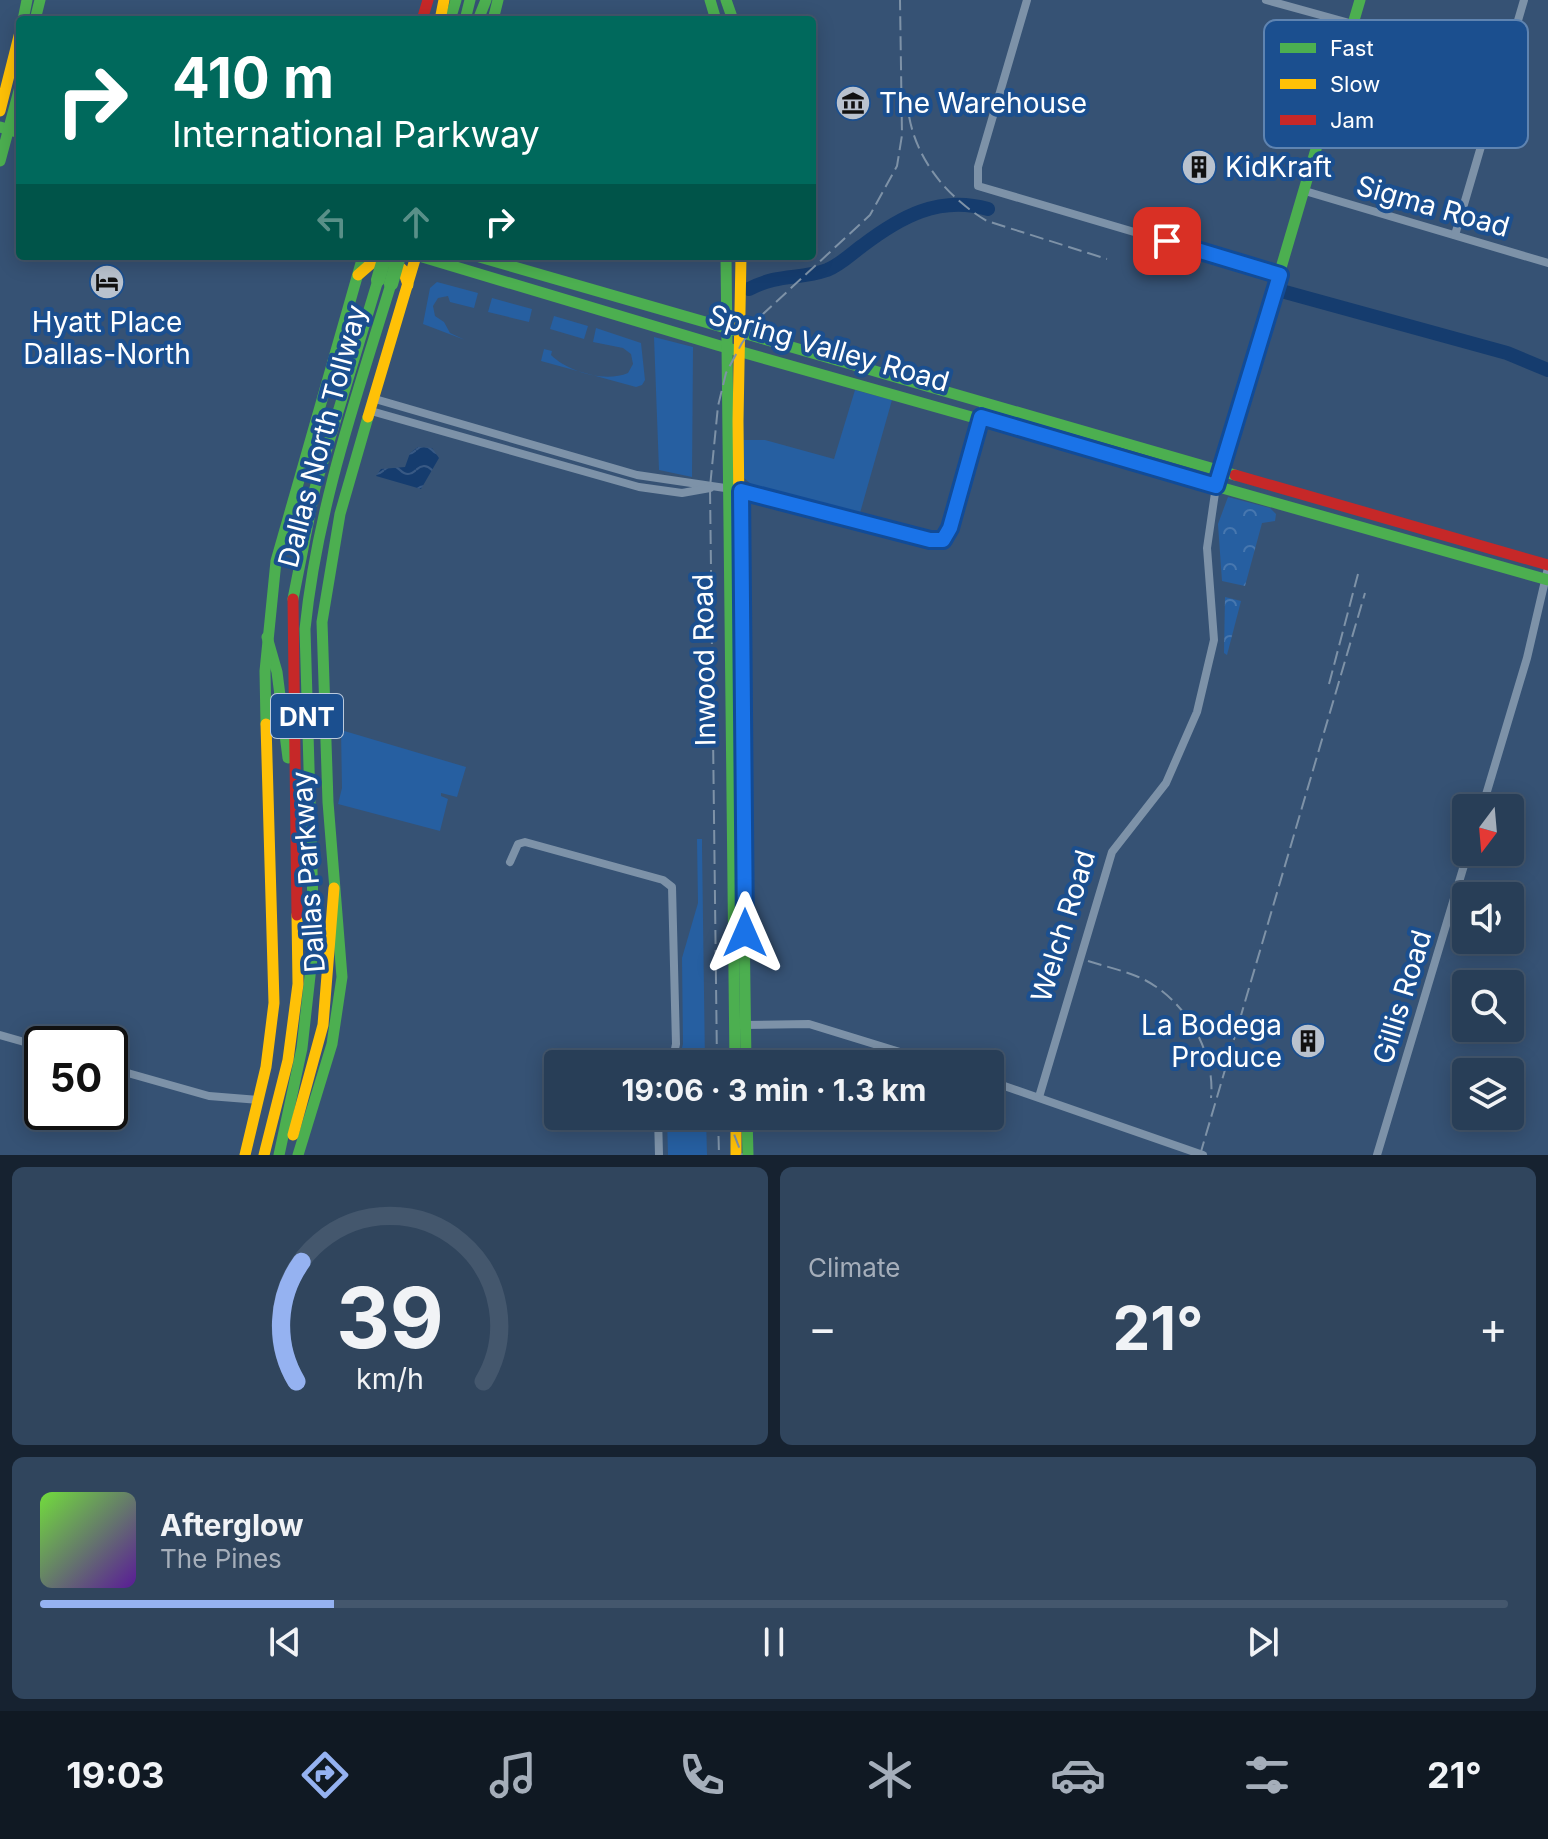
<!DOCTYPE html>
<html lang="en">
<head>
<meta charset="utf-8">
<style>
	:root { --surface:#283e57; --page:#30455d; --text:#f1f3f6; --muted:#a5aeba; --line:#44576d; --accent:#95b2f1 }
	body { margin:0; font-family:Inter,sans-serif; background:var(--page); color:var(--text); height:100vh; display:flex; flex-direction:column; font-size:30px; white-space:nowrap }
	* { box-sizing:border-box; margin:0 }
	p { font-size:26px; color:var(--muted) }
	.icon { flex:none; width:44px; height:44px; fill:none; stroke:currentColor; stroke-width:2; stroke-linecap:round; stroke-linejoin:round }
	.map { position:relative; height:1155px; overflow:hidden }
	.details { display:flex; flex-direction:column; gap:12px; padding:12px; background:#162230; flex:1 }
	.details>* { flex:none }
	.guide { position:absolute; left:16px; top:16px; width:800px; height:244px; border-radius:8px; box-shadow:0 4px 20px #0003,0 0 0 2px var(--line); background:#00695c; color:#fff; overflow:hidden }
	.needle { width:52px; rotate:196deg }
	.buttons { position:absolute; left:1452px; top:794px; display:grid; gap:16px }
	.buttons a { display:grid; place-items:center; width:72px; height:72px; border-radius:8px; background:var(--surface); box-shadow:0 4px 20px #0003,0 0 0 2px var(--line); font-size:40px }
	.speed { position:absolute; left:24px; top:1026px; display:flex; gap:16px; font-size:40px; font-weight:700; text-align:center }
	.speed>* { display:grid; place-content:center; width:104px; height:104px; border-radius:50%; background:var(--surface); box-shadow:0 4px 20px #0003,0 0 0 2px var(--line); line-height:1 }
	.speed .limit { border:4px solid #111; border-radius:12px; background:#fff; color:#111 }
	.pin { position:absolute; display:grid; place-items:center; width:68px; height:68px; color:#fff; margin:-34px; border-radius:16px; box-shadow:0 4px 12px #0006 }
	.me { position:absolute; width:88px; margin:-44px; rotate:0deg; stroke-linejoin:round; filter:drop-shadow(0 0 6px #0008) }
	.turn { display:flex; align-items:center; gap:28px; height:168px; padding:0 24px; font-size:36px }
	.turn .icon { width:104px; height:104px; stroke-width:2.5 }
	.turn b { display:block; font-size:56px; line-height:68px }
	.lanes { display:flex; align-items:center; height:76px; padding:0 24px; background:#0003; justify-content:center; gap:40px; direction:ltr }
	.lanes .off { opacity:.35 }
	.big { font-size:60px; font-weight:700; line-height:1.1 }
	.details .tile { flex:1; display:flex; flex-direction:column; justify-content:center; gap:12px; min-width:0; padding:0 28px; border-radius:12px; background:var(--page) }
	.details .dial { align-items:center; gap:0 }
	.dial svg { height:208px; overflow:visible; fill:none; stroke:var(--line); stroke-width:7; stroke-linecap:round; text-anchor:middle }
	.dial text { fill:var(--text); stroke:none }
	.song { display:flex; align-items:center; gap:24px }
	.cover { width:96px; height:96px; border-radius:12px; background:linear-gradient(135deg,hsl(100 70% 55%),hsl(270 70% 35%)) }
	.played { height:8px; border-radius:4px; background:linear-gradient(90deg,var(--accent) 20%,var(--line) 20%) }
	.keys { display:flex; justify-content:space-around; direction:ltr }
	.heat { display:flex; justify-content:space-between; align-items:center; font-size:44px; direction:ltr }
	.details .tiles { flex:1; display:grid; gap:12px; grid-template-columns:1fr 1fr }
	.tile:last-child { grid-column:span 2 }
	.trip { position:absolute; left:544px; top:1050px; width:460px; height:80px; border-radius:8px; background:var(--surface); box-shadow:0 4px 20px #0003,0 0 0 2px var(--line); font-weight:700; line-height:80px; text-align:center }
	.menu { display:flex; height:128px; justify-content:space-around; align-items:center; background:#101923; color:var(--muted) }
	.menu .icon { width:56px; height:56px }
	.menu .current { color:var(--accent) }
	.menu b { font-size:36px; color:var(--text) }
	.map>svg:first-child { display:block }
	.grass { fill:#265fa1 }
	.forest { fill:url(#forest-crowns) }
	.water { fill:url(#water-waves) }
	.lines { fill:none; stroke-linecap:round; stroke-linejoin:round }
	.river { stroke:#153c6e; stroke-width:14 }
	.street { stroke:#7d92a8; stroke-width:8 }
	.fast { stroke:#4caf50; stroke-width:11 }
	.slow { stroke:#ffc107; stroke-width:11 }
	.jam { stroke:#c62828; stroke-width:11 }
	.rail { stroke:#7e92a7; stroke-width:2; stroke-dasharray:14 6; stroke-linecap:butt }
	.fast-bridge { stroke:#4caf50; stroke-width:14 }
	.route-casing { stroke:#114b97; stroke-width:20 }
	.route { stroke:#1a73e8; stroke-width:14 }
	.labels { text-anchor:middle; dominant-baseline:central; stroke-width:8; stroke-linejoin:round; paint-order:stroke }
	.shield { fill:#1b4f8f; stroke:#bbcadd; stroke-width:2 }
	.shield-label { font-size:26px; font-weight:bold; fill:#fff }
	.poi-label { font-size:28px; fill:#fff; stroke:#1b4f8f; text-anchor:start }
	.street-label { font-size:28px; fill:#fff; stroke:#1b4f8f }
	.key { fill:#1b4f8f; stroke:#5f84b1; stroke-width:2 }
	.key-label { font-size:22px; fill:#fff }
</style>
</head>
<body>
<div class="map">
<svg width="1548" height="1155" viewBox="0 0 1548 1155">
	<defs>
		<pattern id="forest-crowns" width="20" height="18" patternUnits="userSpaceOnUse" patternTransform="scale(2)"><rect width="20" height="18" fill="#265fa1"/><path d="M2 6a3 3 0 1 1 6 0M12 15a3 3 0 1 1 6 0" fill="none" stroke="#4777af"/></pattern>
		<pattern id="water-waves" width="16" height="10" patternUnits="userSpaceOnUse" patternTransform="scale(2)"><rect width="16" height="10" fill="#153c6e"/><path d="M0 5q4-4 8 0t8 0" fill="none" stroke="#385984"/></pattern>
	</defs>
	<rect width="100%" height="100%" fill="#365274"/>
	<!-- grass -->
	<g class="grass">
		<polygon points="437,282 478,293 474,308 450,302 448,296 438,298 433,306 435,316 444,322 450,333 465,340 423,324 430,288"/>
		<polygon points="492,298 532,309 529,322 488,312"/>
		<polygon points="554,316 588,326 584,339 550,329"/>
		<path d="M596 328 641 343 645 380 642 385 636 387 541 361 544 349 552 351 551 355C567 371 604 383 628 373L633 364 631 354 623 348 593 342Z"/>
		<polygon points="654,337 693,347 692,477 659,470"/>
		<polygon points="855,390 892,400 860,513 752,485 744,478 743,440 765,440 834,459"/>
		<polygon points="341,730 466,767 457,797 441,793 441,796 448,799 440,831 338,804 342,788"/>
		<polygon points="697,839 702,839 702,846 705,1064 678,1064 683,1044 682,958 698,903"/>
		<polygon points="667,1116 706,1116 707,1155 668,1155"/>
	</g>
	<!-- forest -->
	<g class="forest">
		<polygon points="1228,497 1270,508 1276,514 1275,521 1262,523 1245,586 1222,581 1218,524"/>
		<polygon points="1225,597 1241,601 1227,655 1224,653"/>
	</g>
	<!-- water -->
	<polygon class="water" points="418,447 432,448 439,458 421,489 376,476 381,469 405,467 410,453"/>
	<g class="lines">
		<!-- river -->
		<g class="river">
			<path d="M749 289C780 273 798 280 827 270 840 265 851 254 862 246 900 217 939 195 988 209"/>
			<polyline points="1285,292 1507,353 1548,370"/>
		</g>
		<!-- street -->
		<g class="street">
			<polyline points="1027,0 978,167 978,186 1280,275"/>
			<polyline points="1266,0 1353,24"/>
			<polyline points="1305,191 1548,263"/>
			<polyline points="1455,235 1524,0"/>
			<polyline points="375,399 637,475 759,493 938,541 947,536 950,528 984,405"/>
			<polyline points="371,411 639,487 682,493 710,488"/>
			<polyline points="1482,808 1527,658 1548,568"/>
			<polyline points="510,862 518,844 525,842 663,880 672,887 676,1044 672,1064"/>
			<polyline points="742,1025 809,1024 939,1064"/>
			<polyline points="0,1035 42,1047"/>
			<polyline points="110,1068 209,1096 258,1100"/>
			<polyline points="990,1081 1203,1155"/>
			<polyline points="1039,1097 1112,852 1166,783 1197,712 1214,640 1207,548 1216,486"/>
			<polyline points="658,1116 659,1155"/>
			<polyline points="1377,1155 1468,852"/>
		</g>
		<!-- fast -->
		<g class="fast">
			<polyline points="710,0 716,20"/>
			<polyline points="726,0 733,20"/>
			<polyline points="23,20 27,0"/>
			<polyline points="35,20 40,0"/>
			<polyline points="450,20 456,0"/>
			<polyline points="465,20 470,0"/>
			<polyline points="478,20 486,0"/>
			<polyline points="493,20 498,0"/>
			<polyline points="0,127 20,133"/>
			<polyline points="0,161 20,87"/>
			<polyline points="419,256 717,345 1548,580"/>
			<polyline points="476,256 1235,475"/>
			<polyline points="726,256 735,1064"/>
			<polyline points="1219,478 1360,0"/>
			<polyline points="293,599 315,488 378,280"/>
			<polyline points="267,637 277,672 288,758"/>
			<polyline points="741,692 746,1064"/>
			<polyline points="266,724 265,671 276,561 363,256"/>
			<polyline points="747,1116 748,1155"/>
			<path d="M279 1155 302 1048 314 940 305 629C317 509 356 398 391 284"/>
			<polyline points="298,1155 332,1044 342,977 328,802 322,622 340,514 368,417"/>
		</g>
		<!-- slow -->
		<g class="slow">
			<polyline points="440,20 444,0"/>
			<polyline points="0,111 20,32"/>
			<polyline points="741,256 738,421 741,692"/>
			<polyline points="358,275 373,262 392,260 403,270 408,285"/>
			<polyline points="368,417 416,256"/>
			<polyline points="736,1116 736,1155"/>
			<polyline points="293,1135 323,1025 334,888"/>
			<polyline points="245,1155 266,1067 274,1003 266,724"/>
			<polyline points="264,1155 288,1060 298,984 297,915"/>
		</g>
		<!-- jam -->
		<g class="jam">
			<polyline points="422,20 428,0"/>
			<polyline points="1235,475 1548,565"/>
			<polyline points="293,599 297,915"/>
		</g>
		<!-- rail -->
		<g class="rail">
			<path d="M909 116C917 161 948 198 987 221L1107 259"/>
			<polyline points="1329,684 1358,574"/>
			<path d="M1088 961C1104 966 1121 970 1136 976 1182 994 1216 1050 1211 1098"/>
			<polyline points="717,1064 710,487 718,406 726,373 742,343 763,314 870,215 897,166 902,135 900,0"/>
			<polyline points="718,1116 719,1155"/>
			<polyline points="727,1116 742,1155"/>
			<polyline points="1200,1155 1365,593"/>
		</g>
		<!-- fast-bridge -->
		<g class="fast-bridge">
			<polyline points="378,280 385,256"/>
			<polyline points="391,284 399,256"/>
		</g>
	</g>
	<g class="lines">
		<!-- route casing -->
		<g class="route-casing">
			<polyline id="route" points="745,933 741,491 930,540 943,540 950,528 981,417 1216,486 1280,275 1167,241"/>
		</g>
		<!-- route -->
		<use href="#route" class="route"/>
	</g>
	<!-- icons -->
	<defs>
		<g id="museum-disc" transform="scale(1.8)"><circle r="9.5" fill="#b9c2ce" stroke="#1b4f8f"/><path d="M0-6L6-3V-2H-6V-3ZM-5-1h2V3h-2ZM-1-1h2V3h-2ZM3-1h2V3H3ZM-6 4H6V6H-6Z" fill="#111"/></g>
		<g id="building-disc" transform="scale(1.8)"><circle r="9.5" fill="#b9c2ce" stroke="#1b4f8f"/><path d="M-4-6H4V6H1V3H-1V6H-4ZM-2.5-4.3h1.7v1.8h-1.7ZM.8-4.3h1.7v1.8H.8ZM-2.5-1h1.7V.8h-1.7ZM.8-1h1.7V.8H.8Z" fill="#111"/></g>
		<g id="hotel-disc" transform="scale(1.8)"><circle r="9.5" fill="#b9c2ce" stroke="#1b4f8f"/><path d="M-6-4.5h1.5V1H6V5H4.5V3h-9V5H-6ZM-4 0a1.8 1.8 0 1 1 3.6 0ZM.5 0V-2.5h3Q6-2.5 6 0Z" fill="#111"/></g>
	</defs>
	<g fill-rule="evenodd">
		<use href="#museum-disc" x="853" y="103"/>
		<use href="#building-disc" x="1199" y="167"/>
		<use href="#hotel-disc" x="107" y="282"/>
		<use href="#building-disc" x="1308" y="1041"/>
	</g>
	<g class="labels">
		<!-- shield labels -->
		<rect class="shield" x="271" y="694" width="72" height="44" rx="6"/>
		<g class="shield-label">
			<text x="307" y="716">DNT</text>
		</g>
		<!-- poi labels -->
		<g class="poi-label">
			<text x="879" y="103">The Warehouse</text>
			<text x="1225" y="167">KidKraft</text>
			<text x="107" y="322" text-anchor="middle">Hyatt Place<tspan x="107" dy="32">Dallas-North</tspan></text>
			<text x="1282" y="1025" text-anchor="end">La Bodega<tspan x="1282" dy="32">Produce</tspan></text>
		</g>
		<!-- street labels -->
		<g class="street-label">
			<text transform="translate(1433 206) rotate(16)">Sigma Road</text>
			<text transform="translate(829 348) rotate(16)">Spring Valley Road</text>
			<text transform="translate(322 436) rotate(-75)">Dallas North Tollway</text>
			<text transform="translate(704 660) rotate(-91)">Inwood Road</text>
			<text transform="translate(308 872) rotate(-94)">Dallas Parkway</text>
			<text transform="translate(1063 926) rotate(-73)">Welch Road</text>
			<text transform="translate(1402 997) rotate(-73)">Gillis Road</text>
		</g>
	</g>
	<!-- legend -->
	<rect x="1264" y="20" width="264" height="128" rx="12" class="key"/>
	<rect x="1280" y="43" width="36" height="10" fill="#4caf50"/>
	<rect x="1280" y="79" width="36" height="10" fill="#ffc107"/>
	<rect x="1280" y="115" width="36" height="10" fill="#c62828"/>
	<g class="key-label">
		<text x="1330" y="56">Fast</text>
		<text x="1330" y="92">Slow</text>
		<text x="1330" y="128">Jam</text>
	</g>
</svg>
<div class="buttons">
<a><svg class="needle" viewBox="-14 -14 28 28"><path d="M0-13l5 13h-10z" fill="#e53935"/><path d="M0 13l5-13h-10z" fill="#a5aeba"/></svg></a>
<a><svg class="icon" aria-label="sound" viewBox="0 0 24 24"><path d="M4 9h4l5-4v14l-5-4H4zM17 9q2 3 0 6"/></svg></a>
<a><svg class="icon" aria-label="search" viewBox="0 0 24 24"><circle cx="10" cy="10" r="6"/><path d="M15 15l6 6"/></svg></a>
<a><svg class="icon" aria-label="layers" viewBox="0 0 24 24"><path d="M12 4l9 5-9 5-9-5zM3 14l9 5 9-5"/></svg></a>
</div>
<div class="speed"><div class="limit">50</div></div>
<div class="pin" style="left:1167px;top:241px;background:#d93025"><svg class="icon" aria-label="arrive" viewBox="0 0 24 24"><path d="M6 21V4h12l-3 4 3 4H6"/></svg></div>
<svg class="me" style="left:745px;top:933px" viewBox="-20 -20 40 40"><path d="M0-17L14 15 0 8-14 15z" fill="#1a73e8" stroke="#fff" stroke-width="4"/></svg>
<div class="trip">19:06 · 3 min · 1.3 km</div>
<div class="guide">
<div class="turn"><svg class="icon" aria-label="right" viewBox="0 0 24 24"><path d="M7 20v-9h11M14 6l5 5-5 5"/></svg><div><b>410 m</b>International Parkway</div></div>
<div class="lanes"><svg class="icon off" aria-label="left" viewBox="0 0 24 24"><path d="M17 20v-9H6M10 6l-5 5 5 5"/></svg><svg class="icon off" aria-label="ahead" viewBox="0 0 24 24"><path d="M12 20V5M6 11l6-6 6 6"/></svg><svg class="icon" aria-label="right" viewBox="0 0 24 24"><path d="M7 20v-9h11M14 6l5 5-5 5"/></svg></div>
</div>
</div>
<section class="details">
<div class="tiles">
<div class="tile dial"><svg viewBox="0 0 100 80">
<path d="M14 69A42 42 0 1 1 86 69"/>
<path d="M14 69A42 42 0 0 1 16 23" stroke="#95b2f1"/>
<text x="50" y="56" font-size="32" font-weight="700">39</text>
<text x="50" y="72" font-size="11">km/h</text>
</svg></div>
<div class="tile"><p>Climate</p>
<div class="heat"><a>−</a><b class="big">21°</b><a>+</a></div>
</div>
<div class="tile">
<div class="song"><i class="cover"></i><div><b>Afterglow</b><p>The Pines</p></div></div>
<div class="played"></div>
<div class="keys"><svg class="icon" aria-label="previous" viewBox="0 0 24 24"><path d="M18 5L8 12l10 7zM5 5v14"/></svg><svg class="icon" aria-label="pause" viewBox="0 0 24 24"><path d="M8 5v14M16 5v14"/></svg><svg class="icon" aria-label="next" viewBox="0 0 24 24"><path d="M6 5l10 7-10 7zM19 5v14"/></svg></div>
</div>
</div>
</section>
<nav class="menu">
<b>19:03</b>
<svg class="icon current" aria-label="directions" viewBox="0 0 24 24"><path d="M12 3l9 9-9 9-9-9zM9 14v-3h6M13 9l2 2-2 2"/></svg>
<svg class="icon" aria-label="music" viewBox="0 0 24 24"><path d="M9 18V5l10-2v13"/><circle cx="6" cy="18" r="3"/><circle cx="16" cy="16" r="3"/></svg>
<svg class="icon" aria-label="phone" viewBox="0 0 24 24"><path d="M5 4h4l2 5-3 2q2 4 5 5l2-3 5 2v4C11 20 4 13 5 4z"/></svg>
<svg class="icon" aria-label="climate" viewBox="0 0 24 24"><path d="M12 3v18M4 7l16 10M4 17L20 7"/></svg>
<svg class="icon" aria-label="car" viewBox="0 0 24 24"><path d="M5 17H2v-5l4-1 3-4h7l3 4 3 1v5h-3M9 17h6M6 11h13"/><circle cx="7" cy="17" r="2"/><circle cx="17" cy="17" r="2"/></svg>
<svg class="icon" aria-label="filters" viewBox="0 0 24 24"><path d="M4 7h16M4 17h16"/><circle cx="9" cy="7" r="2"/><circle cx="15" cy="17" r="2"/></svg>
<b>21°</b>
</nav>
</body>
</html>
